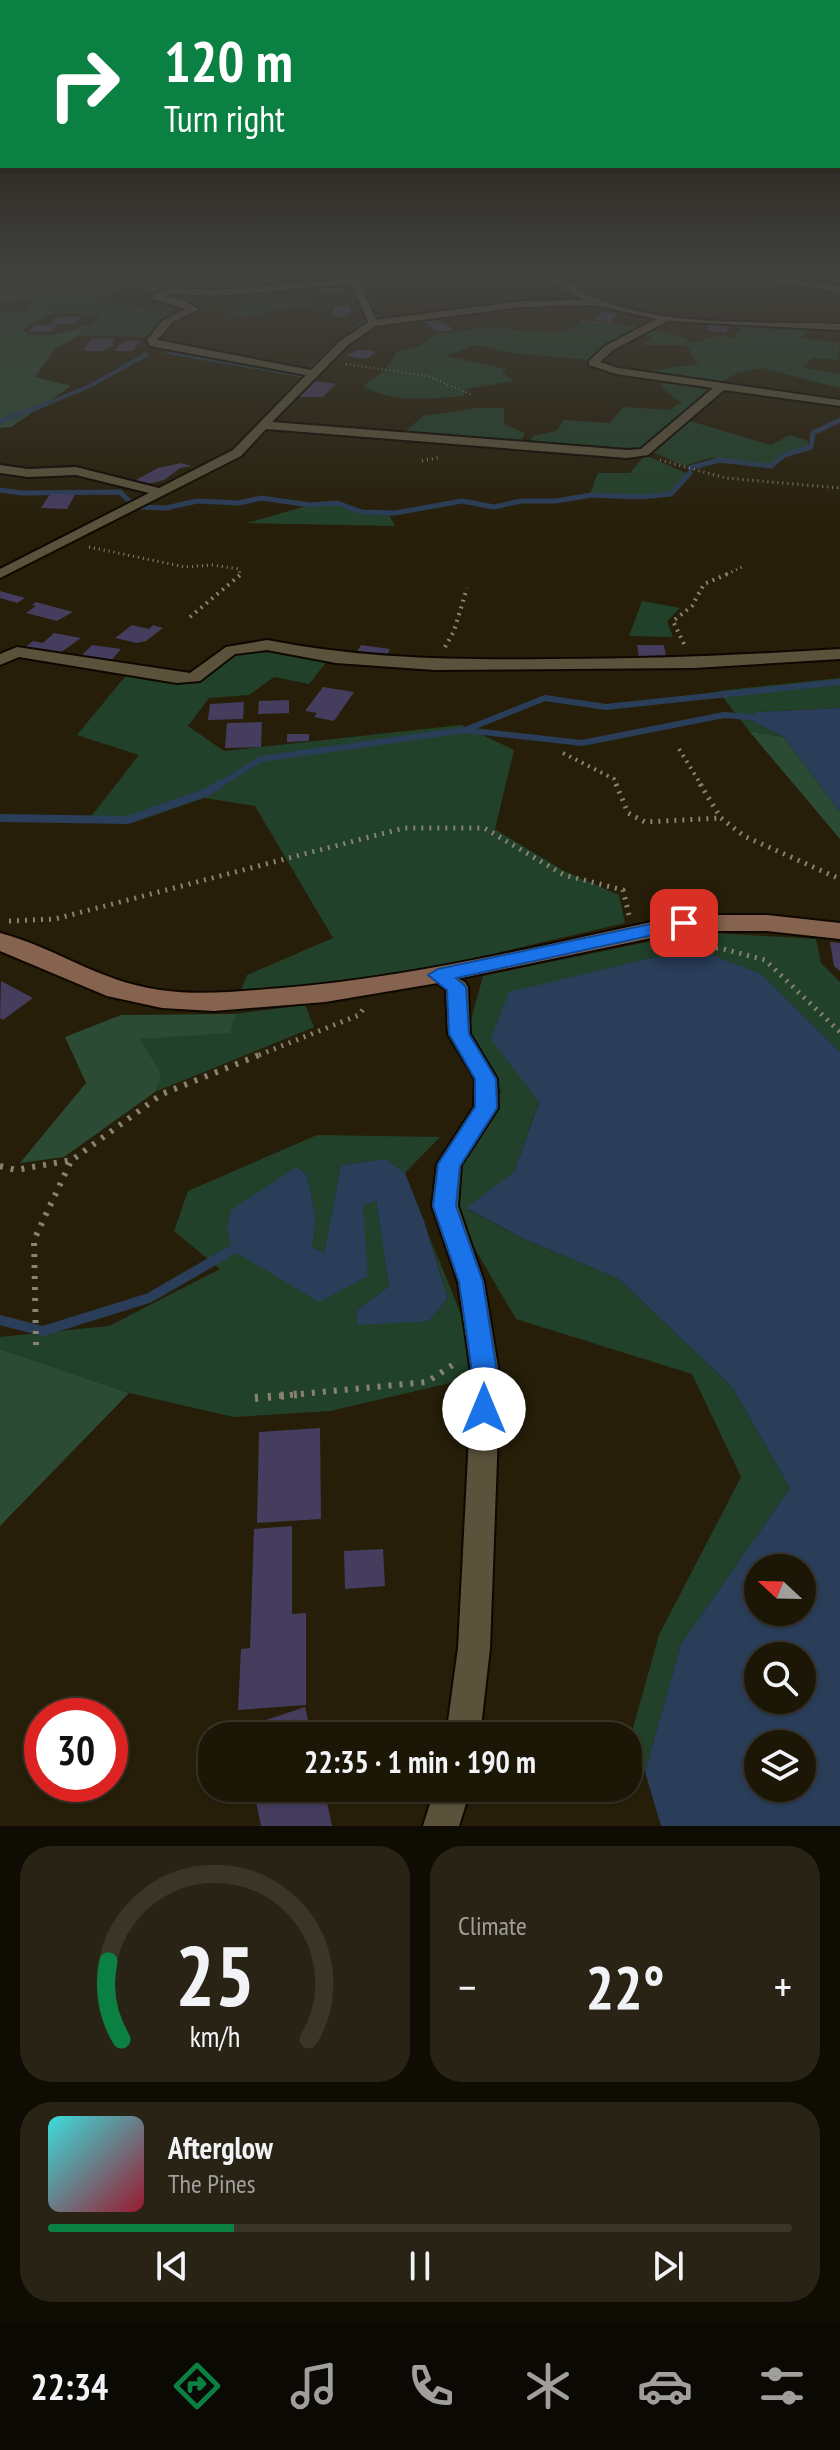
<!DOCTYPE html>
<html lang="en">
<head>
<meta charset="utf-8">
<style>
	:root { --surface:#1c1607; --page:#292315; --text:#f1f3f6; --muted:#a09f9b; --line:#3a3528; --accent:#0b8043 }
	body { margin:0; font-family:"PT Sans Narrow",sans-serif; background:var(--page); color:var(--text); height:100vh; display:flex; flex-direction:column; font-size:30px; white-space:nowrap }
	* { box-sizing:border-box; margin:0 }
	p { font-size:26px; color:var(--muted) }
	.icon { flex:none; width:44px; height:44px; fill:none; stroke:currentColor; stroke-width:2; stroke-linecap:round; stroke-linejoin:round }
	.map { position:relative; height:1826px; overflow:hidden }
	.panel { display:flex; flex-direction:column; gap:20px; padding:20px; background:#0f0c04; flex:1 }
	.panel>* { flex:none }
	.hud { position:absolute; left:0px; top:0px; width:840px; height:168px; box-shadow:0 2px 6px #0004,0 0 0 2px var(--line); background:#0b8043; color:#fff; overflow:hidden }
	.needle { width:52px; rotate:292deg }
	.fabs { position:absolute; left:744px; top:1554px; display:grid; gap:16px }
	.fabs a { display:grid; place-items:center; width:72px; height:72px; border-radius:50%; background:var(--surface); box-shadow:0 2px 6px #0004,0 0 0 2px var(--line); font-size:40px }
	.speed { position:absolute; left:24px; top:1698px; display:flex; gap:16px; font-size:40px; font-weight:700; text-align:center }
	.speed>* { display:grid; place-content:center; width:104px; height:104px; border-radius:50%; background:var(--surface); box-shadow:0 2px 6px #0004,0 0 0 2px var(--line); line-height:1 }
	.speed .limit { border:12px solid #d22; background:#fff; color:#111 }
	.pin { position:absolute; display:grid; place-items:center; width:68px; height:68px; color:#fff; margin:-34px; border-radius:16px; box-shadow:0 4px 12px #0006 }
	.me { position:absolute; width:88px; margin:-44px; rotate:0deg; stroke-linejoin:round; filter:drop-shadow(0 0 6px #0008) }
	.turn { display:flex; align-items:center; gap:28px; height:168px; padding:0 32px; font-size:36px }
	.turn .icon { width:104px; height:104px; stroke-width:2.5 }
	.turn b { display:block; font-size:56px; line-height:68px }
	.big { font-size:60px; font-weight:800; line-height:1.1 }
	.panel .widget { flex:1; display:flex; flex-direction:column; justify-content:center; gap:12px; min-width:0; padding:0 28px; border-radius:32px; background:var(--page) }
	.panel .dial { align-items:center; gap:0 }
	.dial svg { height:208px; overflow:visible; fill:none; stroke:var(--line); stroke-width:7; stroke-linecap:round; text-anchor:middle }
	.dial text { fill:var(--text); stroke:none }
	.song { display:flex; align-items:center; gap:24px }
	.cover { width:96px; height:96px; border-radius:12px; background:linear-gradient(135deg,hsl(180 70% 55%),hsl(350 70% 35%)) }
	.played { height:8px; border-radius:4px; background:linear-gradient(90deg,var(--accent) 25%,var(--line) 25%) }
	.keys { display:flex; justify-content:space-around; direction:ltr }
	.heat { display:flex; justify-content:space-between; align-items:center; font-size:44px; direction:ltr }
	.panel .tiles { flex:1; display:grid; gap:20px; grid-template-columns:1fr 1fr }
	.widget:last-child { grid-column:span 2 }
	.trip { position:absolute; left:198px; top:1722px; width:444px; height:80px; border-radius:32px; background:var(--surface); box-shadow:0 2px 6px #0004,0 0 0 2px var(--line); font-weight:800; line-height:80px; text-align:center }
	.dock { display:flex; height:128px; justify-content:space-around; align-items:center; background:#0b0903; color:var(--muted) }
	.dock .icon { width:56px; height:56px }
	.dock .selected { color:var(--accent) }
	.dock b { font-size:36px; color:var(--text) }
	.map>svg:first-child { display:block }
	.green { fill:#22412a }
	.forest { fill:#2c4b34 }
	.water { fill:#2a3d59; fill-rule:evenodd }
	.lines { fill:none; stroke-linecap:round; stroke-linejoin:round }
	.stream-far4 { stroke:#2a3d59; stroke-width:4 }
	.stream-far3 { stroke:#2a3d59; stroke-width:5 }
	.stream-far2 { stroke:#2a3d59; stroke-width:6 }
	.stream-far1 { stroke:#2a3d59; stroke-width:8 }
	.stream { stroke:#2a3d59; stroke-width:10 }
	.building { fill:#453d5e }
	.street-casing { stroke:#0f0800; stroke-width:4 }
	.secondary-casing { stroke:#0f0800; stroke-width:4 }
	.path-far5 { stroke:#898372; stroke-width:2; stroke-dasharray:1 3; stroke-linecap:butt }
	.path-far4 { stroke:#898372; stroke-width:3; stroke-dasharray:1 4; stroke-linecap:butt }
	.path-far3 { stroke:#898372; stroke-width:4; stroke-dasharray:2 5; stroke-linecap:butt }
	.path-far2 { stroke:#898372; stroke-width:5; stroke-dasharray:2 6; stroke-linecap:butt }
	.path-far1 { stroke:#898372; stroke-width:6; stroke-dasharray:3 8; stroke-linecap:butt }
	.path { stroke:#898372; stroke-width:8; stroke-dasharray:3 10; stroke-linecap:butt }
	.street { fill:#5a523b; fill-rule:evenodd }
	.secondary { fill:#85634f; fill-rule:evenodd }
	.route { fill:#1a73e8; stroke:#114b97; stroke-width:2 }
</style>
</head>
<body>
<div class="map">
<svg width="840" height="1826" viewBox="0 0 840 1826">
	<rect width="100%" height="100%" fill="#261e09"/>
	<!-- green -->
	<g class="green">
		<polygon points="173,272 230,272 216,279 238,289 155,294 139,291 183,275"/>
		<path d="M110 285 126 289 95 299 114 305 131 303 134 308 174 314 158 324 149 337 78 336 102 315 26 311 28 302C51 293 84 292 110 285Z"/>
		<polygon points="246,302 339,304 291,306 249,317 227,317"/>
		<path d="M583 321 640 327 604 347 590 360 513 353 475 345 446 356 506 369 502 372 514 381 467 389 464 396C431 399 392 403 363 386L385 370 397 352 421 346 436 334 497 326 517 331 565 332Z"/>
		<path d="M744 323 810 327 801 338 840 343 838 360 812 358 803 367 840 374V388L762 368 738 373 717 384 636 373 698 364 686 345H643L652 337 639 334C654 326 680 334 693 343L722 335 733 338Z"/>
		<polygon points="675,381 715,387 641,450 627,452 528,445 533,436 557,431 564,420 610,423 623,407 669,410 681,403 662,388 663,383"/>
		<polygon points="478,408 504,408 504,424 525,433 520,444 401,435 423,416"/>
		<polygon points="687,420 771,445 790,435 808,441 808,447 782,454 769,464 710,458 684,466 651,451"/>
		<polygon points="645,455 688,474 670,493 640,497 590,494 598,473 630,473"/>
		<polygon points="337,504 360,513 389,515 395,526 247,523 307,506"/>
		<polygon points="642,601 680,608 667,621 673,637 629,636"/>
		<polygon points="265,649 328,660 309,684 274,677 249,695 209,698 188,726 224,751 461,725 514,750 495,829 564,871 619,895 625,923 431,968 319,987 241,990 247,975 333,938 255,806 204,798 132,823 86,823 139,755 77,735 128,673 190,683 236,652"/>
		<polygon points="840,678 840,708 756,712 754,721 784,737 749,731 718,691"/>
		<polygon points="696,932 816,939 821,963 840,982 840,1052 761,975 539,1101 514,1172 467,1209 522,1238 619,1279 732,1387 790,1488 681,1644 645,1772 628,1763 628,1746 659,1635 741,1477 692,1374 516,1319 458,1220 458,1174 501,1091 468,1031 483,976"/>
		<polygon points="305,1005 314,1027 155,1092 118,1029"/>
		<polygon points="317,1135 440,1137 405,1173 386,1159 341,1165 324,1253 312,1247 316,1219 307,1175 297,1167 319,1302 363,1206 376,1201 389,1286 356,1311 429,1321 448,1298 430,1238 467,1329 472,1378 330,1411 234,1417 129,1393 0,1349 0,1337 109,1326 220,1269 174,1231 188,1191"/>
	</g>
	<!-- forest -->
	<g class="forest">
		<polygon points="63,272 137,275 68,295 0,303 0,276"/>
		<path d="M45 310 55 312 21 330C41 342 69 331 90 324L78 336 54 350 35 377 71 386 11 427 0 428V312Z"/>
		<polygon points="749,731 784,737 840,812 840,839"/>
		<polygon points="236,1014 230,1033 140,1039 161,1074 155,1092 64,1157 20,1163 86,1083 65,1037 121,1015"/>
		<polygon points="0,1349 129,1393 0,1526"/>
	</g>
	<!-- water -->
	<g class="water">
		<polygon points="840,708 840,812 784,737 753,721 756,712"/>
		<path d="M709 954 761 974 840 1052V1826H661L645 1772 681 1644 790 1488 732 1387 619 1279 522 1238 466 1208 514 1172 539 1102 491 1039 509 992 651 958ZM758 1568H802V1612H758ZM758 1656H802V1700H758ZM758 1744H802V1788H758Z"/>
		<polygon points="386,1159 405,1173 424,1221 448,1298 429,1321 358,1325 356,1311 389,1286 376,1201 363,1206 368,1276 319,1302 232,1250 227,1225 232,1209 297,1167 307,1175 316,1219 312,1247 324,1253 341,1165"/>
	</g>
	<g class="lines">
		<!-- stream-far4 -->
		<g class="stream-far4">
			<polyline points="0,280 52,272"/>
			<path d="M375 316 362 282C412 286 462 280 511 272"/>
			<polyline points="168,352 300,375"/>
			<polyline points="312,367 363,322"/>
			<polyline points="41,406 90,386 147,354"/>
		</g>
		<!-- stream-far3 -->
		<g class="stream-far3">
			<polyline points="0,422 46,404"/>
			<polyline points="690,468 719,460 771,466 784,455 811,447 813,433 840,420"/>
			<polyline points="0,490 22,493 120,492 129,501"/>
			<polyline points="141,507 166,508 197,501 239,503 261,498 310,505 337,503 362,512 395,513 462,501 494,507 521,501 556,501 591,495 640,497 671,494 690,473"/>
		</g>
		<!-- stream-far2 -->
		<g class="stream-far2">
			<polyline points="465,730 545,698 606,707 840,682"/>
			<polyline points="217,786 261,759 464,730 582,743 724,715 764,718"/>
		</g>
		<!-- stream-far1 -->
		<polyline class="stream-far1" points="0,818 128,820 207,792 220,784"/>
		<!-- stream -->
		<polyline class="stream" points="0,1320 43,1331 149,1298 232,1250"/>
	</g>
	<!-- building -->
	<g class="building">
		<polygon points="161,272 175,274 151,283 138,280"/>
		<polygon points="321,286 344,287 341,294 317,293"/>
		<polygon points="334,306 350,306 351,313 346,313 346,317 332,318"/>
		<polygon points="602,312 618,314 610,322 594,320"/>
		<polygon points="57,317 80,317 74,324 51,324"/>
		<polygon points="438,318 442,321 436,321 438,323 444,322 454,330 438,332 422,320"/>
		<polygon points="711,322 731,324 726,333 706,330"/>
		<polygon points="34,325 58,325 52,332 28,332"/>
		<polygon points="92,338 115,339 111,345 115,345 103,351 83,351"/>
		<polygon points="124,341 140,341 133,351 114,351"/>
		<polygon points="357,350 367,350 376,352 366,359 346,356"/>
		<polygon points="315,381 336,384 323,397 299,397"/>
		<polygon points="181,463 192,466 180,468 164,480 148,484 134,481 158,468"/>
		<polygon points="50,494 75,495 67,509 41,508"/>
		<polygon points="0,591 25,598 17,603 0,598"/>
		<polygon points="36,602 73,612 57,621 26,613 36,606 32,605"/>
		<polygon points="132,625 149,629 153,625 163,628 146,641 137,643 115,638"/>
		<polygon points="54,633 81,638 57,655 23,649 33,641 43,643"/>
		<polygon points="92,645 121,649 108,664 78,659"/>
		<polygon points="361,645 390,649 385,659 355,655"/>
		<polygon points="637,645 664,645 666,657 639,657"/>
		<polygon points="323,687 354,692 334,721 314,717 317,713 305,711"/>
		<polygon points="289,700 289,713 258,714 259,701"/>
		<polygon points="244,702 243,719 208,720 210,704"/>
		<polygon points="262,722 261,747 225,748 227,723"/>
		<polygon points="287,734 309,734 309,741 287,742"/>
		<polygon points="830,942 840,943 840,971 834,966"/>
		<polygon points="1,981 33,998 3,1020 0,1018"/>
		<polygon points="320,1428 321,1519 257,1523 259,1432"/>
		<polygon points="292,1526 292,1614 306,1613 306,1705 238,1710 241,1649 250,1648 254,1529"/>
		<polygon points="383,1549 385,1586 345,1589 344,1551"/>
		<polygon points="305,1707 312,1736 243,1736 242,1728"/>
		<polygon points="253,1788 324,1788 332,1826 261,1826"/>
	</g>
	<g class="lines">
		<!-- street casing -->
		<g class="street-casing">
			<g id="street">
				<polygon points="0,272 45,272 0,276"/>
				<path d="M356 272 364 273 359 281 376 320 522 301 583 300 534 272H545L569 285 592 272H602L576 289C654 330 754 320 840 324V330L668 321 613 350 600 362 618 368 840 400V406L724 390 648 455 627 458 266 429 241 456 0 578V569L149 493 76 475 28 477 0 473V465L28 469 76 467 159 488 233 450 306 375 150 346 147 340 162 321 186 309 153 299V295L169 288 215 290 352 279ZM352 284 368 322 340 341 311 370 157 340 173 322 199 309 183 300 165 296 170 294 215 296ZM595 305 656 319 605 346 589 361V365L616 374 713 388 641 449 627 450 272 422 348 345 376 326 522 307Z"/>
				<polygon points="709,272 733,272 840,286 840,292"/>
				<path d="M267 640C364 659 455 660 553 659 649 659 744 655 840 649V659L694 668 435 670 336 663 267 650 235 654 200 681 177 683 19 657 0 665V654L17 647 190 673 226 647Z"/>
				<polygon points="438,968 465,982 468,987 470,1034 497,1079 498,1108 461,1165 458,1206 484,1282 500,1379 490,1648 480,1736 446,1736 458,1648 472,1379 458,1282 432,1206 437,1164 474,1107 475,1079 448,1034 446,990 427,975 431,970"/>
				<polygon points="435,1788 471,1788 459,1826 423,1826"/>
			</g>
		</g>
		<!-- secondary casing -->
		<g class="secondary-casing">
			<path id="secondary" d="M684 915H767L840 923V939L767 931H684L438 983 325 1002 214 1011 162 1008 107 996 0 951V933C57 948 97 981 160 990 201 996 242 991 282 988 418 977 551 943 684 915Z"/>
		</g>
		<!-- path-far5 -->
		<g class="path-far5">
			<polyline points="581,321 614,324"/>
			<polyline points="346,364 428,376 472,395"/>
		</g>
		<!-- path-far4 -->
		<g class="path-far4">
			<polyline points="660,460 726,478 840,488"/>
			<polyline points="422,461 441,457"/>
			<polyline points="89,547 185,567 212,565 239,569 240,574"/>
			<polyline points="727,574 742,567"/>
		</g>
		<!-- path-far3 -->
		<g class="path-far3">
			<polyline points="190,617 240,575 239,572"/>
			<polyline points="684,644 673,621 692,606 704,584 732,572"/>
			<polyline points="445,647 454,631 467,588"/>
			<polyline points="679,749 702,786"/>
			<polyline points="563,753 614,779 617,786"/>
		</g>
		<!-- path-far2 -->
		<g class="path-far2">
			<polyline points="616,784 628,813 645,822 721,818"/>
			<polyline points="700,784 721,818 744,836 840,879"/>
			<polyline points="9,921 55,919 404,828 484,828 564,875 623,890 629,915"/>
			<polyline points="676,948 720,948 765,960 840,1032"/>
			<polyline points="259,1055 359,1015 364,1008"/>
		</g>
		<!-- path-far1 -->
		<g class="path-far1">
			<polyline points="0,1166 16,1170 72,1160 162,1094 264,1053"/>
			<polyline points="36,1345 34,1240 71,1161"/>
			<polyline points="279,1396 427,1382 457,1362"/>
		</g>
		<!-- path -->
		<polyline class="path" points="255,1398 301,1394"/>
		<!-- street -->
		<use href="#street" class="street"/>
		<!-- secondary -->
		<use href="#secondary" class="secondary"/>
	</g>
	<!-- sky -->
	<linearGradient id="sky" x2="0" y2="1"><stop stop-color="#151005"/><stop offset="0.52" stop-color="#41413e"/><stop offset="1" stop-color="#41413e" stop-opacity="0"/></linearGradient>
	<rect width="840" height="528" fill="url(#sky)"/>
	<!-- route -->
	<polygon class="route" points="684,917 690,918 693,923 690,927 456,978 466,987 469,1034 496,1079 497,1108 460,1166 456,1206 483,1282 498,1379 497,1409 493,1418 484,1421 475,1418 471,1409 473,1379 459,1282 433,1206 438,1164 475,1107 475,1079 449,1034 447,990 428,975 438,969"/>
</svg>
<div class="fabs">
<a><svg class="needle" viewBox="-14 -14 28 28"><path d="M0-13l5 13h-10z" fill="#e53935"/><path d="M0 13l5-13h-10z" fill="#a09f9b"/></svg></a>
<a><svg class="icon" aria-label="search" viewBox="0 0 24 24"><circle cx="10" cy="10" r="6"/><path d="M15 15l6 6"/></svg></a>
<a><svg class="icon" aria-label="layers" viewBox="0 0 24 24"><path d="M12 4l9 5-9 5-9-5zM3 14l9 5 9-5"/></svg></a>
</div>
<div class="speed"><div class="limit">30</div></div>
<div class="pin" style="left:684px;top:923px;background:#d93025"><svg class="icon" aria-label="arrive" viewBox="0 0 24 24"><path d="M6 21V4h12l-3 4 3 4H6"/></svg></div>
<svg class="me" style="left:484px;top:1409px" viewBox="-20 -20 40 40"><circle r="19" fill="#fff"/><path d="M0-13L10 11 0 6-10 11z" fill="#1a73e8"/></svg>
<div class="trip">22:35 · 1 min · 190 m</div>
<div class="hud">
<div class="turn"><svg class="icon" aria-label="right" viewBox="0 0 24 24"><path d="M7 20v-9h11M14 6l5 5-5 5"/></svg><div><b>120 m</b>Turn right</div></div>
</div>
</div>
<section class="panel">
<div class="tiles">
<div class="widget dial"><svg viewBox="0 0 100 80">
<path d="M14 69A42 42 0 1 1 86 69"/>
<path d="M14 69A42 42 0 0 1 9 39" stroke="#0b8043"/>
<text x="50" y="56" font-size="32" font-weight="700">25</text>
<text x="50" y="72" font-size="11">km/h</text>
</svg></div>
<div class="widget"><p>Climate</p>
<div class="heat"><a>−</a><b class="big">22°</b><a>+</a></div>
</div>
<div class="widget">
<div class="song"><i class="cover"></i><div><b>Afterglow</b><p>The Pines</p></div></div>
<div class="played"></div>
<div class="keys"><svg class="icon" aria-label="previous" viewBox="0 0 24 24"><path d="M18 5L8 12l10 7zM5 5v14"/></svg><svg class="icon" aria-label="pause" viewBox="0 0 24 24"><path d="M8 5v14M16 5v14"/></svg><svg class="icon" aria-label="next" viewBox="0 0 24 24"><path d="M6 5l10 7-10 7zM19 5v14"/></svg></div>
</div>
</div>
</section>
<nav class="dock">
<b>22:34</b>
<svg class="icon selected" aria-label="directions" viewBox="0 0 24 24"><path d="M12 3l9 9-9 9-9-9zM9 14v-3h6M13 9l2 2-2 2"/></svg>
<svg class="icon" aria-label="music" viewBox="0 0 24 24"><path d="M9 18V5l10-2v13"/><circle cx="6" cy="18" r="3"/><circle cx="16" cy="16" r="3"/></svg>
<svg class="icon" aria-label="phone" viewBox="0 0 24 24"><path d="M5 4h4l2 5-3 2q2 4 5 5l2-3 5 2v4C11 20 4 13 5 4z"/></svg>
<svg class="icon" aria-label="climate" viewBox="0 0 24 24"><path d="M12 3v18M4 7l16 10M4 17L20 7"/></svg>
<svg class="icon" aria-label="car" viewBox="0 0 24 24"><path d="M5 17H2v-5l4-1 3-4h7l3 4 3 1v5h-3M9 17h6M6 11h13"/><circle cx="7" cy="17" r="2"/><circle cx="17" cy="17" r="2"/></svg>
<svg class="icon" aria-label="filters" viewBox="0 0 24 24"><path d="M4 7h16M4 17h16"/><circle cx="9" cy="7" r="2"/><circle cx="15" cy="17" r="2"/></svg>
</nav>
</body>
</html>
